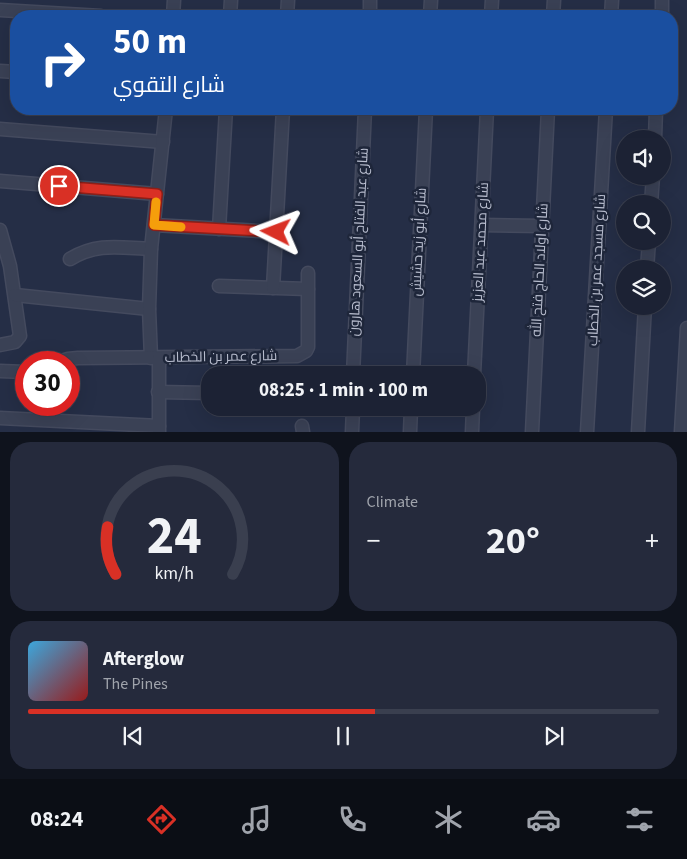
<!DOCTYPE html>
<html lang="en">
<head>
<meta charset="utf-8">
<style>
	:root { --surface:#1c2234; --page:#252a3c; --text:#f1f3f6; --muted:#a0a4ac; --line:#3a3f4f; --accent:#d93025 }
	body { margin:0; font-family:"Source Sans 3",Cairo,sans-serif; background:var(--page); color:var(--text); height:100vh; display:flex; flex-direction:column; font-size:19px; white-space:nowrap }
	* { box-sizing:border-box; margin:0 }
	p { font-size:16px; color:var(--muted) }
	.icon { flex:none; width:28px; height:28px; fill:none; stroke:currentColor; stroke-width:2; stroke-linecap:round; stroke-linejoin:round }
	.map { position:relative; height:432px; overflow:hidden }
	.panel { display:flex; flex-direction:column; gap:10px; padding:10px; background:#0f131d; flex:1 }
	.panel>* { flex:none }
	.hud { position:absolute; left:10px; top:10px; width:668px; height:105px; border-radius:20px; box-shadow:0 5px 20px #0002,0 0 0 1px var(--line); background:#1a4fa0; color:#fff; overflow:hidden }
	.fabs { position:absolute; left:616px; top:130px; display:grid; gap:10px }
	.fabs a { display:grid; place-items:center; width:55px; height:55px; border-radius:50%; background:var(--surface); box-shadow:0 5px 20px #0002,0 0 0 1px var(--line); font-size:25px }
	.speed { position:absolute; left:15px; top:351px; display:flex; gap:10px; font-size:25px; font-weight:700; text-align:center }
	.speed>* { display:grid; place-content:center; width:65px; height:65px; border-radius:50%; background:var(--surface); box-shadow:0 5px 20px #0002,0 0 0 1px var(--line); line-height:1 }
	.speed .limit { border:8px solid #d22; background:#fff; color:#111 }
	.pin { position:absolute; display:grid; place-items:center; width:42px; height:42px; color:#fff; margin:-21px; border:2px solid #fff; border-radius:50%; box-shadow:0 1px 5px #0007 }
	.me { position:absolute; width:55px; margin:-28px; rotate:273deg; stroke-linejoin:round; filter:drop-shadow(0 0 4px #0008) }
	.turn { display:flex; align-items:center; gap:18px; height:105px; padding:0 20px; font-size:22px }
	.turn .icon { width:65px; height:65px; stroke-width:2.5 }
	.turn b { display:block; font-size:35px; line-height:42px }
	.big { font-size:38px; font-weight:700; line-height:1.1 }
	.panel .widget { flex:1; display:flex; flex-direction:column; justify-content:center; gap:8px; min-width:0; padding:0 18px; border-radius:20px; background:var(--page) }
	.panel .dial { align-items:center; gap:0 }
	.dial svg { height:130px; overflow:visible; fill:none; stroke:var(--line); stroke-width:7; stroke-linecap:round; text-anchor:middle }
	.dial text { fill:var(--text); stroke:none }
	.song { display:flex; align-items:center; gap:15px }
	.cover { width:60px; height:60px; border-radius:8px; background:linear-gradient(135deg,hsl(200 70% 55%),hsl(0 70% 35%)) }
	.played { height:5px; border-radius:2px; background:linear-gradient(90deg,var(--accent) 55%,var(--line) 55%) }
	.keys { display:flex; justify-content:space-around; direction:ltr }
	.heat { display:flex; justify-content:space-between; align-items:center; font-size:28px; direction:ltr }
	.panel .tiles { flex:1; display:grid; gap:10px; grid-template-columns:1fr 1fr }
	.widget:last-child { grid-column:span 2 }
	.trip { position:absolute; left:201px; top:366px; width:285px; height:50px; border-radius:20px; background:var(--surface); box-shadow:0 5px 20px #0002,0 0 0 1px var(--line); font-weight:700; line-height:50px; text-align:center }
	.dock { display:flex; height:80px; justify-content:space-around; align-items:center; background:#0b0e15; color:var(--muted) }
	.dock .icon { width:35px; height:35px }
	.dock .selected { color:var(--accent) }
	.dock b { font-size:22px; color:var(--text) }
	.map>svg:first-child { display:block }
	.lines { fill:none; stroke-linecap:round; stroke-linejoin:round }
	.street-casing { stroke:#444a5e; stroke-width:15 }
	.street { stroke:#3a4155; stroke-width:12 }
	.route-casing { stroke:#8d1f18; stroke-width:12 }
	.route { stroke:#d93025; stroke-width:9 }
	.slow { stroke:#f59e0b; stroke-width:9 }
	.labels { text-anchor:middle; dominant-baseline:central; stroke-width:5; stroke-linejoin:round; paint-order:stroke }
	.street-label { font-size:14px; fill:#b8bdce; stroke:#1e263a }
</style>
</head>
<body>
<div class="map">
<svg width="687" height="432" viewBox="0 0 687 432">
	<rect width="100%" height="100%" fill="#252e46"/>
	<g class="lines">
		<!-- street casing -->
		<g class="street-casing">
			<g id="street">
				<polyline points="0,10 101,16"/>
				<polyline points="173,16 174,0"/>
				<polyline points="230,16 231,0"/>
				<polyline points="287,16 288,0"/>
				<polyline points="370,16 370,0"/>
				<polyline points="430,16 431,0"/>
				<polyline points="491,16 492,0"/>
				<polyline points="553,16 554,0"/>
				<polyline points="611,16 612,0"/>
				<polyline points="662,16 662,0"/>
				<polyline points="0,71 16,72"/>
				<polyline points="0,129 163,142"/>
				<polyline points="655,139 656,109"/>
				<polyline points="0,181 157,194"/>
				<polyline points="651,204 653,176"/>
				<polyline points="154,225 276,232"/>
				<polyline points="482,225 542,226"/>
				<polyline points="219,229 226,109"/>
				<polyline points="0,230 10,266 20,336 15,342 0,345"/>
				<path d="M70 259C98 242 121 248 151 249"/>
				<polyline points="647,269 649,241"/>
				<polyline points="219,286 308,289"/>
				<polyline points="273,288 283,109"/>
				<polyline points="15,295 149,309"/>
				<polyline points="151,358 149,309 151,249 166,109"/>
				<polyline points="58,362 68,359 78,358 297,356 306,351 308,347 308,273"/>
				<polyline points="0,371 26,372"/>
				<polyline points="353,375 365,109"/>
				<polyline points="413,375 426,109"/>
				<polyline points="474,375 487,109"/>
				<polyline points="158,392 210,393"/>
				<polyline points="0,418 159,426"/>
				<polyline points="302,426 303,432"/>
				<polyline points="159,432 159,358"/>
				<polyline points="352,432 353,408"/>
				<polyline points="410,432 411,408"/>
				<polyline points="472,432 473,408"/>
				<polyline points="532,432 548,109"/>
				<polyline points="587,432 606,109"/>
				<polyline points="638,432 645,306"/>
				<polyline points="681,432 687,328"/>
			</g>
		</g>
		<!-- street -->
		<use href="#street" class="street"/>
	</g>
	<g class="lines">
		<!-- route casing -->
		<g class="route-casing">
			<polyline id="route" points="59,186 157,194 154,225 276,232"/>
		</g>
		<!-- route -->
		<use href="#route" class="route"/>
		<!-- slow -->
		<polyline class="slow" points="156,202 154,225 181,227"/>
	</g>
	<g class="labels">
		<!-- street labels -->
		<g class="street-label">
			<text transform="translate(359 242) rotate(-87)">شارع عبد الفتاح أبو السعود هارون</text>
			<text transform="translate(419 242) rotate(-87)">شارع أبو زيد حشيش</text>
			<text transform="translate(481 242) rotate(-87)">شارع محمد عبد العزيز</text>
			<text transform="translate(540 270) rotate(-87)">شارع اولاد الحاج فتح الله</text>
			<text transform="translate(597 270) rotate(-87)">شارع مسجد عمر بن الخطاب</text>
			<text transform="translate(221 357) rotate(-1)">شارع عمر بن الخطاب</text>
		</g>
	</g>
</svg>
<div class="fabs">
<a><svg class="icon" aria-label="sound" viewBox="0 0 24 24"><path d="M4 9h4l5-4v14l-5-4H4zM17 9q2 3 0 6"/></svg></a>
<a><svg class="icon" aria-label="search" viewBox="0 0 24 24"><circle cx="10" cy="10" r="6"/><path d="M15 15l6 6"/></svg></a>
<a><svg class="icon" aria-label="layers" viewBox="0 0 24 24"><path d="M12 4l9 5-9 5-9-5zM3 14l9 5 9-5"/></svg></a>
</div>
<div class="speed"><div class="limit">30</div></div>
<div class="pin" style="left:59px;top:186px;background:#d93025"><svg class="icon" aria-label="arrive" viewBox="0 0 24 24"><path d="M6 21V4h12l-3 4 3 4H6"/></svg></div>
<svg class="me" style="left:276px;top:232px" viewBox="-20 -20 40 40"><path d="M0-17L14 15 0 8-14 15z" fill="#d93025" stroke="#fff" stroke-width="4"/></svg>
<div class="trip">08:25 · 1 min · 100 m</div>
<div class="hud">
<div class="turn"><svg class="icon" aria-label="right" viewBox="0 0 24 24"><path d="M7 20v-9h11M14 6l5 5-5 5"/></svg><div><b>50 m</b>شارع التقوي</div></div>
</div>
</div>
<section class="panel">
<div class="tiles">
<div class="widget dial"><svg viewBox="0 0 100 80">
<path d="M14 69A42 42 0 1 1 86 69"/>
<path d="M14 69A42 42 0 0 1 9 40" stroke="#d93025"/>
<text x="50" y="56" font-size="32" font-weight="700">24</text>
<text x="50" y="72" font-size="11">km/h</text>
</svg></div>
<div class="widget"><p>Climate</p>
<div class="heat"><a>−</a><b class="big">20°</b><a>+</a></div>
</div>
<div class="widget">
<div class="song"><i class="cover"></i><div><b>Afterglow</b><p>The Pines</p></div></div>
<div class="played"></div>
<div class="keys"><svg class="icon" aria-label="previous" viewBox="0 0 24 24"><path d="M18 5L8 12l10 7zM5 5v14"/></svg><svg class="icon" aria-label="pause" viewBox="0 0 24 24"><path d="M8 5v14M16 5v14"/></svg><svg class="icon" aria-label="next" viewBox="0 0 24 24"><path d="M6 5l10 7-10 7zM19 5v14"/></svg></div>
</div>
</div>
</section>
<nav class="dock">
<b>08:24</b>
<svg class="icon selected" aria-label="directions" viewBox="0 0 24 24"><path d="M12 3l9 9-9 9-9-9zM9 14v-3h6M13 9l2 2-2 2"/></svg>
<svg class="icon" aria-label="music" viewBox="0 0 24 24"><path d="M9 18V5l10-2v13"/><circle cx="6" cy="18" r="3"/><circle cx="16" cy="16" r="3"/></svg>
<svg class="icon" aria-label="phone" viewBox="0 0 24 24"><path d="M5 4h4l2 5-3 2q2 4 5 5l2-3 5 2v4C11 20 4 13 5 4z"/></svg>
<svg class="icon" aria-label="climate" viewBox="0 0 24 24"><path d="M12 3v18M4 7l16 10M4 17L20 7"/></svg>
<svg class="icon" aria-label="car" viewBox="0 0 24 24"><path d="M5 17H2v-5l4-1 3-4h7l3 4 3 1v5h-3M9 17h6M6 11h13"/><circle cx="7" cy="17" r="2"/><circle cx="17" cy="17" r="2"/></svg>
<svg class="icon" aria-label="filters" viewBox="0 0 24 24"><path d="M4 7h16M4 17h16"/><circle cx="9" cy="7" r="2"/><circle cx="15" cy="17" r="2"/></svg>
</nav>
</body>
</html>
